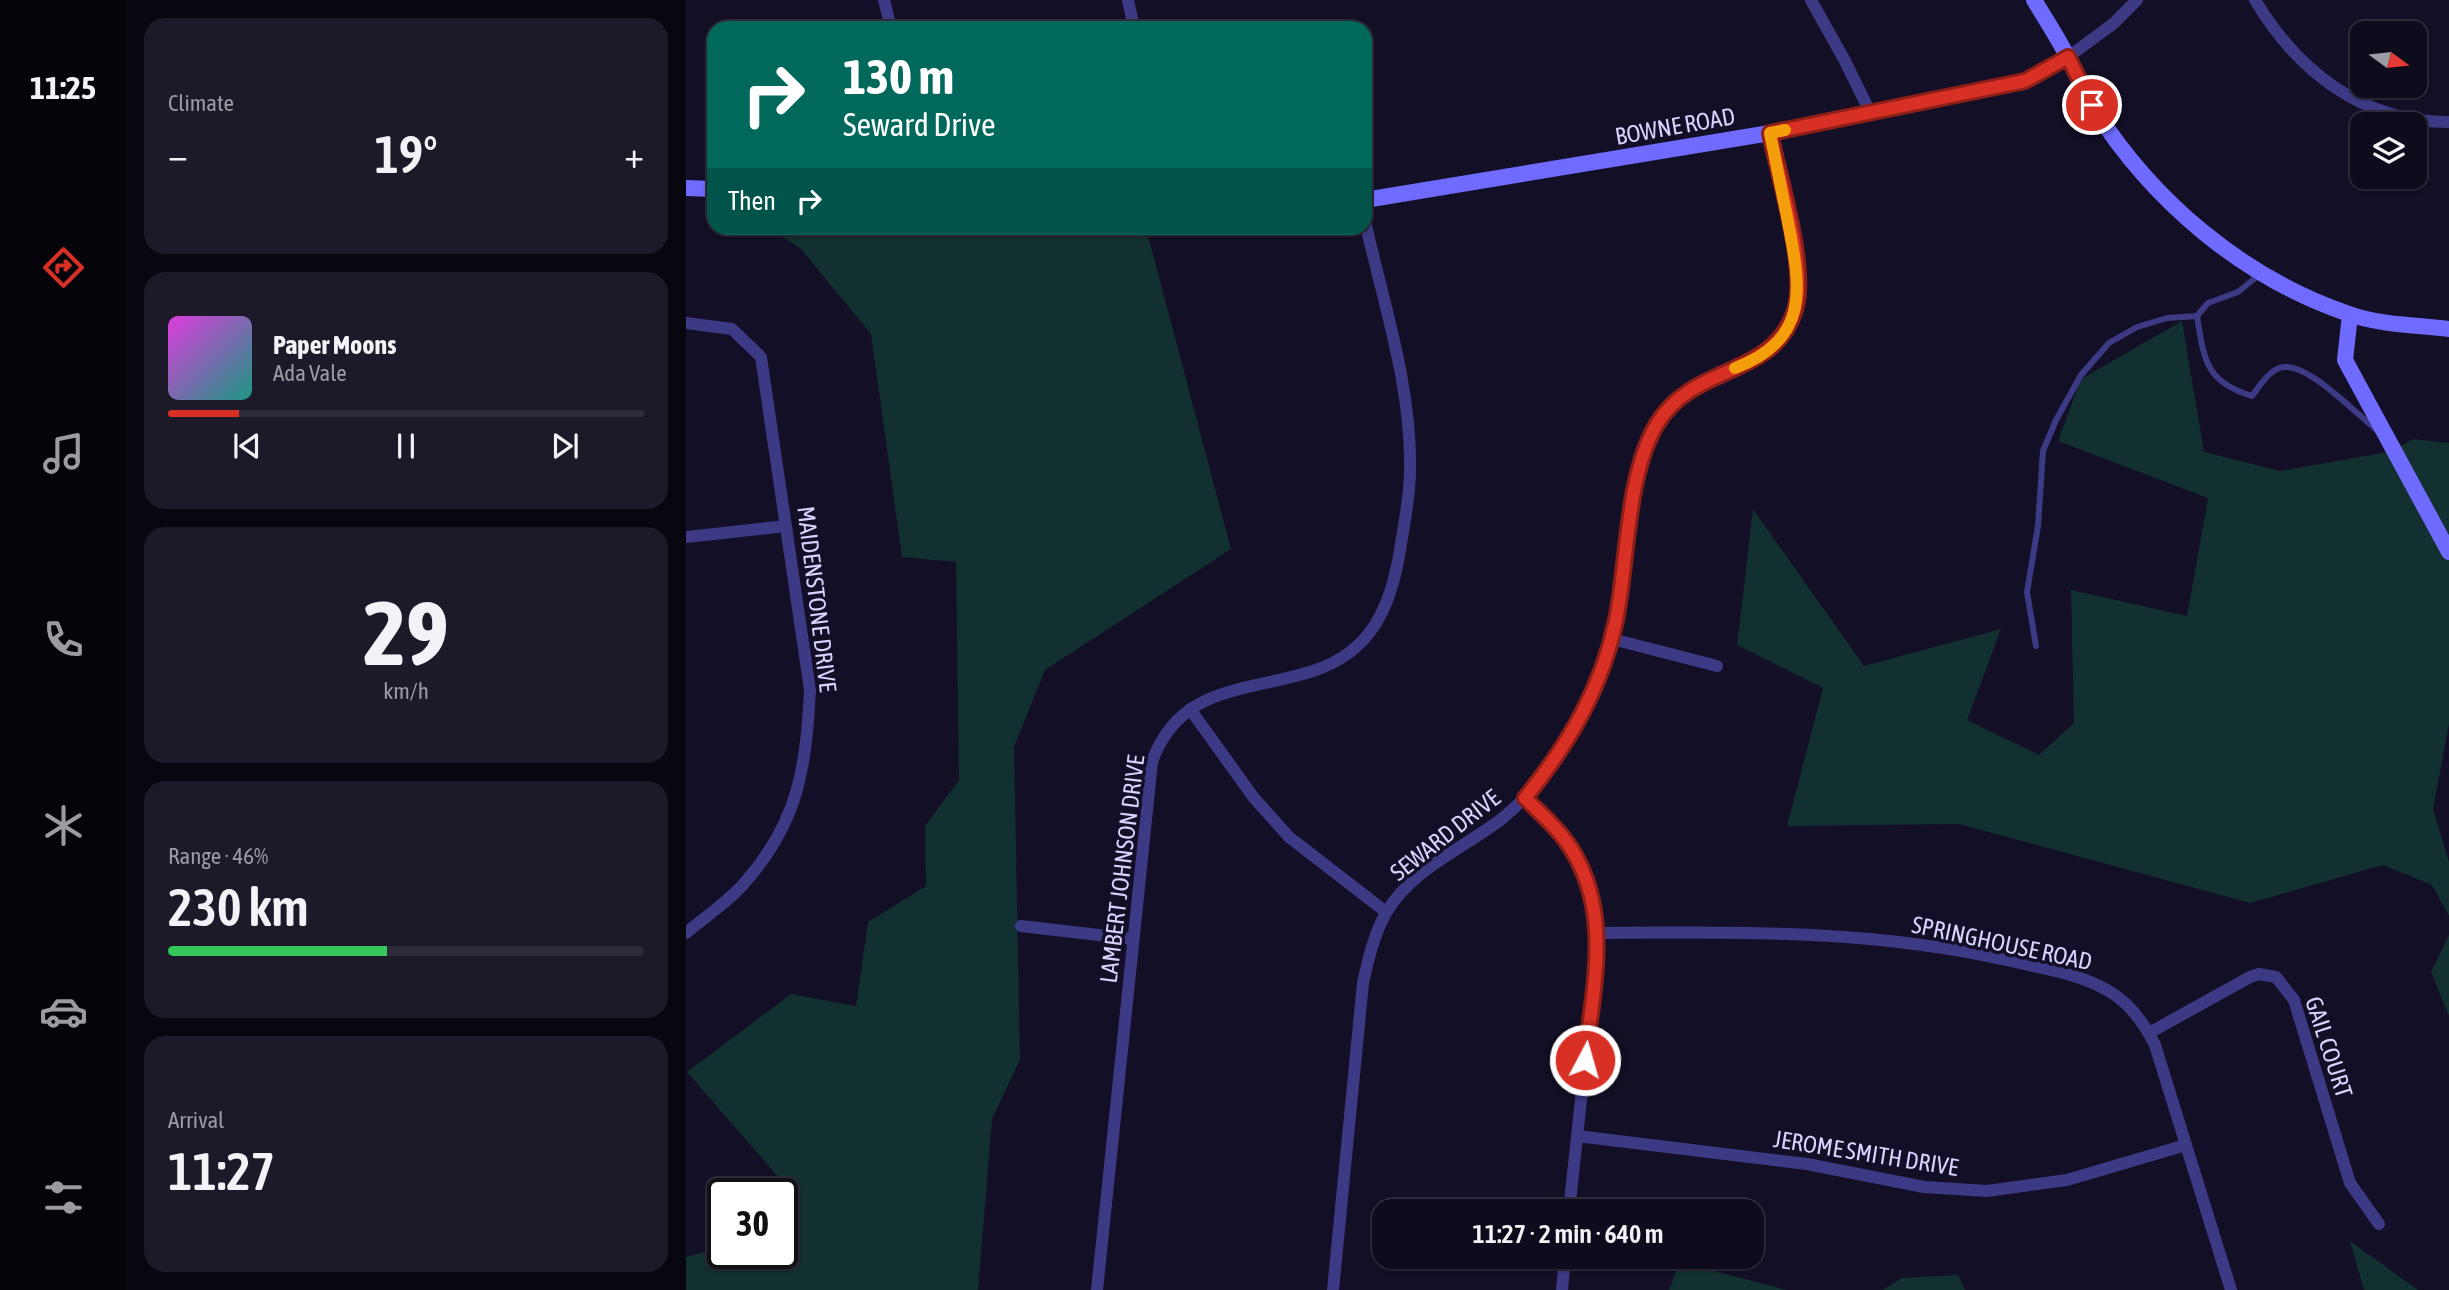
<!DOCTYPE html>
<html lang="en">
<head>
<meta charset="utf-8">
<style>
	:root { --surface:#0e0b1c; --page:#1c1929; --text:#f1f3f6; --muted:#9b9ba3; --line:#2e2b3b; --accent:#d93025 }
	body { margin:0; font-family:"Asap Condensed",sans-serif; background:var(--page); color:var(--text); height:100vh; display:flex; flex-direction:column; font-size:26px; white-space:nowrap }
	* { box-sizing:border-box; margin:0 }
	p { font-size:23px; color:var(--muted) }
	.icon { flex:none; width:38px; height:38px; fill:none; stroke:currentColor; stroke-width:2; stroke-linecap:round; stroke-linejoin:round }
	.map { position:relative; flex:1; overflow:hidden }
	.panel { display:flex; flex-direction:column; gap:18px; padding:18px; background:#08060f; width:560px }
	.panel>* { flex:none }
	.guide { position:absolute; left:21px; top:21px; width:665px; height:214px; border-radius:21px; box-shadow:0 2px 5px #0004,0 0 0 2px var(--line); background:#00695c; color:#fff; overflow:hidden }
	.needle { width:46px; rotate:105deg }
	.controls { position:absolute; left:1664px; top:21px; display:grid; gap:14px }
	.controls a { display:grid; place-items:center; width:77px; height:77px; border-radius:14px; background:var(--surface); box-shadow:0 2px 5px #0004,0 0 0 2px var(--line); font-size:35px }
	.speed { position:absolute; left:21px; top:1178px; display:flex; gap:14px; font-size:35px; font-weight:700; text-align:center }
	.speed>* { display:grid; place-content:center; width:91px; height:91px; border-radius:50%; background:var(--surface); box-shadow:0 2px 5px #0004,0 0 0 2px var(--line); line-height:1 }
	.speed .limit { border:4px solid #111; border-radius:10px; background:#fff; color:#111 }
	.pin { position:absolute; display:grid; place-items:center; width:60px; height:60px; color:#fff; margin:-30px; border:4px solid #fff; border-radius:50%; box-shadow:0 2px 7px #0007 }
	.me { position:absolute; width:77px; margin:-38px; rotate:6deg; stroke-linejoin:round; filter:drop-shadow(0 0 5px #0008) }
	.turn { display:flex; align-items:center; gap:24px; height:147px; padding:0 21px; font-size:32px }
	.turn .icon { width:91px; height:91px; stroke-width:2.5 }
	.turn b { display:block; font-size:49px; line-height:60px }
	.then { display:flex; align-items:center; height:66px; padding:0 21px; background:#0003; gap:14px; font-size:26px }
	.big { font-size:52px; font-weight:600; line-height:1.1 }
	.panel .widget { flex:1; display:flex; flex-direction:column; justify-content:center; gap:10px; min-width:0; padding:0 24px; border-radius:21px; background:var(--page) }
	.panel .dial { align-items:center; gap:0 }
	.dial b { font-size:91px; line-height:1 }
	.song { display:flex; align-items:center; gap:21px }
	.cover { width:84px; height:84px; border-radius:10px; background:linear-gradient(135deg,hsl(300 70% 55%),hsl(170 70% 35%)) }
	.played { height:7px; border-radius:4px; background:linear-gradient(90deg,var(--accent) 15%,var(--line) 15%) }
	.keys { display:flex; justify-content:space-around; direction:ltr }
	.heat { display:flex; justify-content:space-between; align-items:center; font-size:38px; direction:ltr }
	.charge { height:10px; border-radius:5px; background:linear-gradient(90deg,#34c759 46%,var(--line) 0) }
	.trip { position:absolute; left:686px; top:1199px; width:392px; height:70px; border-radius:21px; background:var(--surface); box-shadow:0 2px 5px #0004,0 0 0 2px var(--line); font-weight:600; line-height:70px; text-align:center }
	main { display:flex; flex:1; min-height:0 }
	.menu { display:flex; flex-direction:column; width:126px; justify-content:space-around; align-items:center; background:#06040b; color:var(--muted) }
	.menu .icon { width:49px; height:49px }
	.menu .on { color:var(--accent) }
	.menu b { font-size:32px; color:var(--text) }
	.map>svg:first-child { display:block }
	.green { fill:#12302f }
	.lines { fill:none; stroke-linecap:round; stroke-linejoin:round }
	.lane { stroke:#3d3a85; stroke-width:6 }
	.street { stroke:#3d3a85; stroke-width:12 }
	.secondary { stroke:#6f6bff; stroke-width:16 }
	.route-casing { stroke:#8d1f18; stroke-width:18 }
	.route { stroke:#d93025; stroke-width:12 }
	.slow { stroke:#f59e0b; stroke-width:12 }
	.labels { text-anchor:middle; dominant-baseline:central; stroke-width:7; stroke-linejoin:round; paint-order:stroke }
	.street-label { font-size:24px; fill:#d9d4ff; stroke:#130f26 }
</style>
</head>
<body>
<main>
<nav class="menu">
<b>11:25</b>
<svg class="icon on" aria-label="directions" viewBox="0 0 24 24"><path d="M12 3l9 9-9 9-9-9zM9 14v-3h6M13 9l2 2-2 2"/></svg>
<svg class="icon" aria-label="music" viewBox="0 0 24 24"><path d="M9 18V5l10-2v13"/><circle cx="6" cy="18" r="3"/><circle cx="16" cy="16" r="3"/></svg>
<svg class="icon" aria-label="phone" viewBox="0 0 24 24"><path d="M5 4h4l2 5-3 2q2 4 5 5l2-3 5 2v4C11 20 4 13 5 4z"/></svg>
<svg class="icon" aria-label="climate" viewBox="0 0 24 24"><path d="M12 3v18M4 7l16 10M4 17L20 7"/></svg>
<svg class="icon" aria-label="car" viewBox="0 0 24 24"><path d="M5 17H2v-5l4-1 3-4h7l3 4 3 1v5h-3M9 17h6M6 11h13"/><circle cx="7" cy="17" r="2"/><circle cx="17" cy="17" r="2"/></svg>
<svg class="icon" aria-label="filters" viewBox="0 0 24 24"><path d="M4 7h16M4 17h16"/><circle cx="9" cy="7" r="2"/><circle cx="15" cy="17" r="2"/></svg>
</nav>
<section class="panel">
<div class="widget"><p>Climate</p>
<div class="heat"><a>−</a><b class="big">19°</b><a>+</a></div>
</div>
<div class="widget">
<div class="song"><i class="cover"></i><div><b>Paper Moons</b><p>Ada Vale</p></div></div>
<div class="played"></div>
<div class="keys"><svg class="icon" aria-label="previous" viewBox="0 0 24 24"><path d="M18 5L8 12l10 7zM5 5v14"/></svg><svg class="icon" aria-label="pause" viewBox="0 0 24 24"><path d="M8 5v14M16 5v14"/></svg><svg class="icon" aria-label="next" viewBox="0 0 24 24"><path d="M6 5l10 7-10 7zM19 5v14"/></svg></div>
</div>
<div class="widget dial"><b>29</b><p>km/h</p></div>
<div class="widget"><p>Range · 46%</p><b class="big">230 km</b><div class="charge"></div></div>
<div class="widget"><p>Arrival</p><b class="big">11:27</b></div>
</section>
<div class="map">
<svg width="1763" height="1290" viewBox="0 0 1763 1290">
	<rect width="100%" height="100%" fill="#130f26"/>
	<!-- green -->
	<g class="green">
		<polygon points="83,228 460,228 545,549 359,670 328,747 334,1060 306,1119 292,1290 0,1290 0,1257 37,1247 37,1253 96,1253 96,1194 86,1193 94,1179 1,1072 105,994 170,1006 182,922 240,886 239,826 273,780 270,562 216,557 185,334 115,249"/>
		<polygon points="1496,321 1518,452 1594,471 1707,451 1727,439 1763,443 1763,724 1747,809 1763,862 1763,916 1746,885 1697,865 1564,903 1273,824 1101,826 1137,688 1051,645 1067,509 1178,666 1315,629 1281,720 1353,755 1388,723 1385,590 1501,616 1522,498 1372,441 1395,379"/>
		<polygon points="1763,935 1763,1016 1745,972"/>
		<polygon points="1664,1241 1732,1290 1678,1290"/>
		<polygon points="994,1262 1101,1290 983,1290"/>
		<polygon points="1272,1275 1279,1290 1197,1290 1216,1278"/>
	</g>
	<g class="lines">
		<!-- lane -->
		<g class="lane">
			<path d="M1511 316C1518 359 1519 382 1566 396 1574 386 1584 368 1598 367 1625 365 1671 415 1692 431"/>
			<polyline points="1350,646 1341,592 1352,526 1357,451 1370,420 1395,375 1423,343 1451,327 1481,318 1511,316 1522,303 1552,292 1574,274"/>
		</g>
		<!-- street -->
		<g class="street">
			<polyline points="198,0 205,28"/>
			<polyline points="442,0 448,28"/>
			<polyline points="1125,0 1159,61 1184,112"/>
			<path d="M1569 0C1612 72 1677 122 1763 122"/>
			<polyline points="1382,57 1427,24 1451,0"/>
			<path d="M0 323 46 329 75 357 124 690C120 766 113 820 61 880 45 900 20 916 0 933"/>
			<polyline points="0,537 100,526"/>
			<polyline points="926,639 1031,666"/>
			<polyline points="504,709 568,798 603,837 700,912"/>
			<path d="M839 798C886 846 900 866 913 933L883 1211"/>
			<polyline points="335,926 447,939"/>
			<path d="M913 933C1054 932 1186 929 1325 961 1357 969 1392 973 1421 990 1443 1002 1458 1023 1469 1045L1545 1290"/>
			<polyline points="1463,1033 1564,977 1573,974 1590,977 1608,1000 1664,1183 1693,1224"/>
			<polyline points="891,1136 1121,1164 1238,1187 1301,1191 1381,1180 1500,1145"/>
			<path d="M411 1290 466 762C493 685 562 692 627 671 686 652 705 606 714 550 718 524 724 497 724 471 726 387 697 302 679 221"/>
			<path d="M647 1290 677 983C682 960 688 934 700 913 726 868 779 848 818 817 838 800 856 780 870 758 899 717 922 668 930 618 941 558 940 481 969 428 1004 363 1089 380 1109 310 1121 268 1093 178 1084 133"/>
			<polyline points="876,1290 879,1256"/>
		</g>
		<!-- secondary -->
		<g class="secondary">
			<path d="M1348 0C1360 20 1373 39 1383 60 1391 75 1398 92 1407 107 1466 201 1557 278 1663 314 1694 325 1730 325 1763 329"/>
			<polyline points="0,188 28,189"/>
			<polyline points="679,200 1084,133 1339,81 1382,57"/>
			<polyline points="1664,315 1659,360 1763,552"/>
		</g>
	</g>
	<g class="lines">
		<!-- route casing -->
		<g class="route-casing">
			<path id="route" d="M899 1060C907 989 926 915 886 850 874 830 855 814 839 798 882 745 916 688 930 620 942 562 940 475 971 424 1007 363 1088 379 1109 310 1122 269 1093 178 1084 133L1339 81 1382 57 1406 105"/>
		</g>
		<!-- route -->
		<use href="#route" class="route"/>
		<!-- slow -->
		<path class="slow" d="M1049 368C1124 340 1115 288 1102 222 1096 193 1090 163 1084 133L1099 130"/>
	</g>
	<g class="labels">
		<!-- street labels -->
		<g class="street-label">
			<text transform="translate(989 126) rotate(-10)">BOWNE ROAD</text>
			<text transform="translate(131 599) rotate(83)">MAIDENSTONE DRIVE</text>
			<text transform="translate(759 835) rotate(-38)">SEWARD DRIVE</text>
			<text transform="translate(436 869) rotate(-83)">LAMBERT JOHNSON DRIVE</text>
			<text transform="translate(1316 943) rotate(12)">SPRINGHOUSE ROAD</text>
			<text transform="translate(1643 1047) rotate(72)">GAIL COURT</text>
			<text transform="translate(1180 1153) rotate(9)">JEROME SMITH DRIVE</text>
		</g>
	</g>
</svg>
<div class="controls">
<a><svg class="needle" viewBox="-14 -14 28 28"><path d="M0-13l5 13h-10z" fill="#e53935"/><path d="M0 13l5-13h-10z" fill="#9b9ba3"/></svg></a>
<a><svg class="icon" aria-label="layers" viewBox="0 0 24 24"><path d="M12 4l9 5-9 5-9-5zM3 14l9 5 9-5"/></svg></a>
</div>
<div class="speed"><div class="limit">30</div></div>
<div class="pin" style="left:1406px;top:105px;background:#d93025"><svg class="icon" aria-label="arrive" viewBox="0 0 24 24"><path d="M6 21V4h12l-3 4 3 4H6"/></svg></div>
<svg class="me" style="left:899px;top:1060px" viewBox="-20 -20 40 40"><circle r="17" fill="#d93025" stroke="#fff" stroke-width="3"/><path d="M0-11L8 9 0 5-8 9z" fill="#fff"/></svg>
<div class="trip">11:27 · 2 min · 640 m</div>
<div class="guide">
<div class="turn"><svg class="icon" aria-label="right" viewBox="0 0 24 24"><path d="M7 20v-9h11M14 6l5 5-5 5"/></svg><div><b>130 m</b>Seward Drive</div></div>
<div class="then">Then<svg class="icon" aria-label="right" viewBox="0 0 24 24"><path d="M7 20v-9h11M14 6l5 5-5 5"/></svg></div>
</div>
</div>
</main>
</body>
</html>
